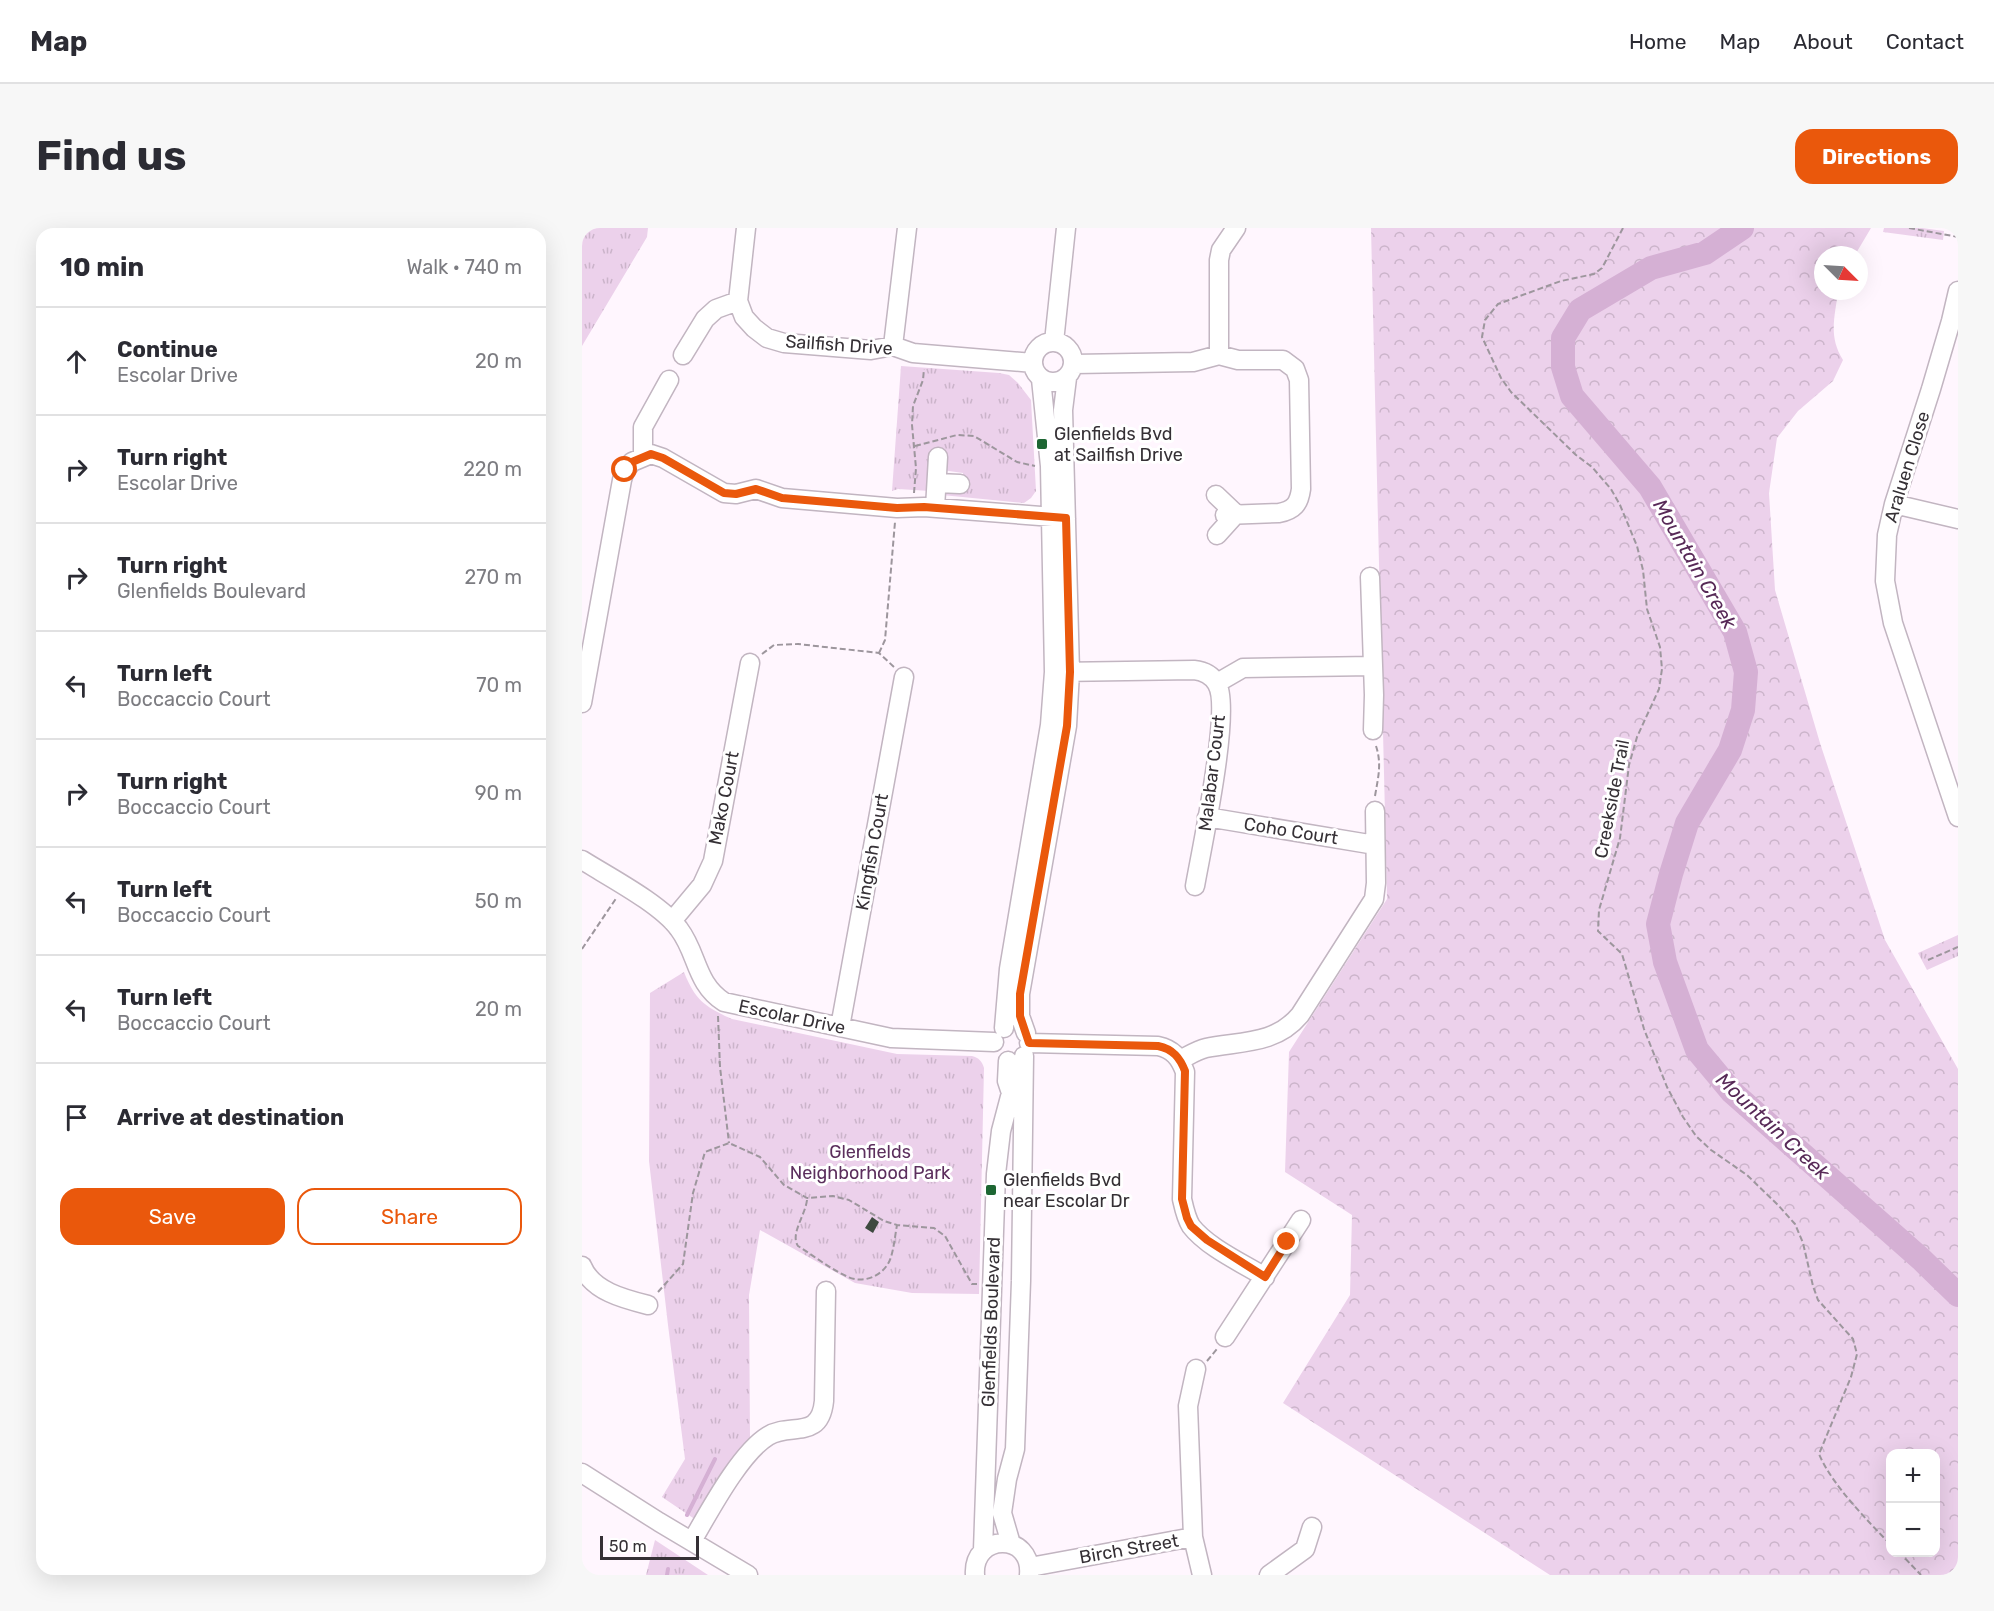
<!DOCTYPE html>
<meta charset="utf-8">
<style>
body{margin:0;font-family:Rubik,sans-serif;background:#f7f7f7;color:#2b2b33}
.controls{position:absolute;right:18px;bottom:18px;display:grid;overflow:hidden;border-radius:12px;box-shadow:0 6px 24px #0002}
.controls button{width:54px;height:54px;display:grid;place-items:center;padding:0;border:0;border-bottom:2px solid #e1e1e2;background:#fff;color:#2b2b33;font:30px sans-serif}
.compass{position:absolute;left:1232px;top:18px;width:54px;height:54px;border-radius:50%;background:#fff;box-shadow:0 6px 24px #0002;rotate:114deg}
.scale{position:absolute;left:18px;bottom:15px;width:99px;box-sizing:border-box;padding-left:6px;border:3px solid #353035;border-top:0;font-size:16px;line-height:21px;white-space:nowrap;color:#353035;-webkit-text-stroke:4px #fff;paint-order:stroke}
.stop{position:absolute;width:18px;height:18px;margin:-14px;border:4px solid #ea580c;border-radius:50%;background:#fff}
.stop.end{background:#ea580c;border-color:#fff;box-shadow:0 2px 6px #0008}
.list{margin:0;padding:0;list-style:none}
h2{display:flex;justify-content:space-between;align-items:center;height:78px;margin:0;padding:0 24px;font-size:26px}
h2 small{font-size:20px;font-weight:400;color:#7c7c81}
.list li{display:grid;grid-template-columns:39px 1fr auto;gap:18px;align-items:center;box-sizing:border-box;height:108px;padding:0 24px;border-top:2px solid #e1e1e2}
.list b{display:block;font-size:22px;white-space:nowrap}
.list p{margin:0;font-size:20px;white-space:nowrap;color:#7c7c81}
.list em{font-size:20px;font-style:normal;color:#7c7c81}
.actions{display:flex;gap:12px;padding:18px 24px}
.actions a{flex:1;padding:14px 0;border:2px solid #ea580c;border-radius:18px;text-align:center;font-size:21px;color:#ea580c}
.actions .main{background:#ea580c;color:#fff}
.icon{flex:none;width:33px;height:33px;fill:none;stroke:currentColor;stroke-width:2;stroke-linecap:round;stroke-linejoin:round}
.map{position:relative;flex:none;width:1376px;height:1347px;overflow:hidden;border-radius:18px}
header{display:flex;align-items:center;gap:36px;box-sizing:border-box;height:84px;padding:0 30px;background:#fff;border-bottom:2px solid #e1e1e2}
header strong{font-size:28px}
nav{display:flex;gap:33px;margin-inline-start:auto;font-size:21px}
.intro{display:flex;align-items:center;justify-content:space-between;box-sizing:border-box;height:144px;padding:0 36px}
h1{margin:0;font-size:42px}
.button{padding:15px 27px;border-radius:18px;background:#ea580c;color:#fff;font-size:21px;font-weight:700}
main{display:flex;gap:36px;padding:0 36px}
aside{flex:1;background:#fff;border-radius:18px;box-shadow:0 6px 24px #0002}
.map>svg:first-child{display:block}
</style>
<header>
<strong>Map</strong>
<nav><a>Home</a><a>Map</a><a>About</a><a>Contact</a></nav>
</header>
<div class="intro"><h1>Find us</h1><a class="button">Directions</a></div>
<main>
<aside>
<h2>10 min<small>Walk · 740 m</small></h2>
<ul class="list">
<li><svg class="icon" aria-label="ahead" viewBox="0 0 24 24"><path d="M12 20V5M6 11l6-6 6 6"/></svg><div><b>Continue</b><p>Escolar Drive</p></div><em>20 m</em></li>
<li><svg class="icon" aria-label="right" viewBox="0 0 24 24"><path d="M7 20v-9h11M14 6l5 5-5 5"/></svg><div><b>Turn right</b><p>Escolar Drive</p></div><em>220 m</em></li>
<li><svg class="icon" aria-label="right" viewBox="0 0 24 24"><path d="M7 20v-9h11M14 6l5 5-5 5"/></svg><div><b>Turn right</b><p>Glenfields Boulevard</p></div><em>270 m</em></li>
<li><svg class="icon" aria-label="left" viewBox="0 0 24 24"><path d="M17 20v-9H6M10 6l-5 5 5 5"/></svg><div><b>Turn left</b><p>Boccaccio Court</p></div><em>70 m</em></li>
<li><svg class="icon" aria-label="right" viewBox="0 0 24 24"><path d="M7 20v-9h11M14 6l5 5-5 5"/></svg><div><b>Turn right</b><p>Boccaccio Court</p></div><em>90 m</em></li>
<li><svg class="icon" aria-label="left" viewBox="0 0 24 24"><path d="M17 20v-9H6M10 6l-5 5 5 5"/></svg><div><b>Turn left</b><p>Boccaccio Court</p></div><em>50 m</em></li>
<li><svg class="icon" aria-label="left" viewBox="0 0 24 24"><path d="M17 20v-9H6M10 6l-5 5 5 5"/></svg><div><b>Turn left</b><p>Boccaccio Court</p></div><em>20 m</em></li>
<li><svg class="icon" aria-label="arrive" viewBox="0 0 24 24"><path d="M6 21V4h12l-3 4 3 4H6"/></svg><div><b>Arrive at destination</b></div></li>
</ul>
<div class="actions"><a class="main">Save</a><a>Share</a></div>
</aside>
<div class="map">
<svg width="1376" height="1347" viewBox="0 0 1376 1347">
<defs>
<pattern id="grass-tufts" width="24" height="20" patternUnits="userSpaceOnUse" patternTransform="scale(1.5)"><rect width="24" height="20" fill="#ecd1eb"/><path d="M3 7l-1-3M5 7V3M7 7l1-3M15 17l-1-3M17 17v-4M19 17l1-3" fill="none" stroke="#cbb4ca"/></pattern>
<pattern id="forest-crowns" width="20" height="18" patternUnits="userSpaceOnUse" patternTransform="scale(1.5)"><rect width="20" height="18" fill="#ecd1eb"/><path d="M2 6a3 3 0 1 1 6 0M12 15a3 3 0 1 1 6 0" fill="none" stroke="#cbb4ca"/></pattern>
</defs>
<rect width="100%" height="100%" fill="#fff6fe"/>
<path fill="url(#grass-tufts)" d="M0,0H66L65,9L0,118Z
M1302,0H1340L1362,3L1361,12L1301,4Z
M319,138L417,145L427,147L436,155L449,172L454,263L449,270L442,275L360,267L361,259L380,260L381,245L360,242L348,263L316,261L310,263Z
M1376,707V728L1345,742L1336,725Z
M102,744C113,772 123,779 150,791L315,826L390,828C397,830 400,833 402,840L397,1066L330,1065L273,1055L178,1002L167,1067L168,1210L114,1292L80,1269L103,1231L86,1097L67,933L68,765Z
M73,1312L126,1347H64Z"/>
<path fill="url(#forest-crowns)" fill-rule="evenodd" d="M789,0H1289L1273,27H1241V63H1256C1253,89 1246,108 1261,132L1251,153L1216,183L1195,210L1187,265L1193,362L1238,515L1303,712L1376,841V1347H968L701,1175L768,1067L770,987L703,944L707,824L805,671ZM1308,1226H1354V1324H1308Z"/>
<path fill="#ecd1eb" d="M317,930L333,940L316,965L301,956Z"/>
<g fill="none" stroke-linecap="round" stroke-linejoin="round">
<path stroke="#d5b0d4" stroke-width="4" d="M105,1287L133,1231
M85,1347L86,1341"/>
<path stroke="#d5b0d4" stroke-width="24" d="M1160,0L1123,25L1069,40L998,82L981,110V139L990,168L1068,259L1153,404L1164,444L1161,482L1148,522L1105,595L1089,646L1076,696L1083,734L1115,822L1150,864L1339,1031L1376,1067"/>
</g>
<path fill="#3e4a40" d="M290,989L297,994L291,1005L283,1000Z"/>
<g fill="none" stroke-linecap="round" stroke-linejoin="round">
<defs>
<path id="minor" d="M164,0L156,73L162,89L172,100L185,110L202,115L289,122L311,118L331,125L451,135
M1376,63L1369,93L1349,161L1312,276L1305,307L1303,353L1311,395L1376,589
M451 134a20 20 0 1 1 40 0a20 20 0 1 1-40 0Z
M472,114L484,0
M311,118L325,0
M101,127L123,91L134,81L156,73
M637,127V32L639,22L654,0
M492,136L611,134L637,127L656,132H701L713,141L717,152L719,261C717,276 712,282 697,285L643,287
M61,228V199L87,152
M355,255L378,256
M634,267L654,286L635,307
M1312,276L1376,291
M353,280L356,229
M788,349L792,467L791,502
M476,444L612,442C622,443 630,447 635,456C650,481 619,623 613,658
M635,455L661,440L791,438
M0,475L40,252L43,242L50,234L69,226L81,230L142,265L154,266L174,261L200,270L315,280L342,279L484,290
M625,589L793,617
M0,632C27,649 79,676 97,701C116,726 113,755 142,774L309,810L412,814
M90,693L120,657L131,633L168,435
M258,799L322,449
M422,800L427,741L468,497L472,444L468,238L459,151
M444,805L438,788V766L485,498L488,444L481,182L485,150
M447,815L576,818C591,821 598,830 603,844L600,971C602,980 604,990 609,998C625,1019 660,1035 683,1049
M598,832C606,828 615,822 624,820C658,813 693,817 718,787L792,671L794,655L793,583
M0,1038C10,1063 42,1071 66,1077
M643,1109L719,992
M614,1141L606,1178L611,1309L620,1347
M0,1245L77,1294L166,1347
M110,1313C127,1284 158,1225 186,1208C208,1194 238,1213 242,1173L244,1063
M429,1316L420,1285L425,1251L433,1221L439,1053L442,828
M401,1322L414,946L419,903L429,865L425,853L426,833
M448,1339L611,1309
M393,1347C390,1305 451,1304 447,1347
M687,1347L723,1321L730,1299"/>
</defs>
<use href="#minor" stroke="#c2b5c1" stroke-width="21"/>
<path stroke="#9d969d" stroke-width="2" stroke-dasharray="6 3" stroke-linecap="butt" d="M1041,0L1020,40L1012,46L979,53L916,76L903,92L900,109L919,150L929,164L994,227L1010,239L1029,261L1038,277L1055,318L1061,342L1065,381L1078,419L1080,441L1077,461L1055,509L1047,537L1038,610L1017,682L1016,703L1040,726L1062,801L1085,859L1101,889L1114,908L1129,922L1165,947L1196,977L1213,996L1221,1015L1231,1058L1236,1072L1271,1111L1275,1126L1269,1149L1237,1226C1250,1257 1285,1292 1308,1316
M1327,0L1376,9
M333,218L375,207L392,208L435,234L453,238
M332,265L334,240L330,197L331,178L341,152L342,141
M297,425L303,412L313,294
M180,426L192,417L216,416L297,425L312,439
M793,568C796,550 800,536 794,518
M0,721L35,669
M1346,732L1376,719
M136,788L138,839L147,915
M225,972C223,988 208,1006 216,1018C232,1028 247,1040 264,1048C281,1057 303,1048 309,1029C312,1019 313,1008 315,997
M76,1064L101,1036L111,965L123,924L147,915L178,929L202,957L225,970L251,968L267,972L302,993L315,997L352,1000L363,1008L390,1056H395
M625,1133L635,1121
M1317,1324L1339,1347"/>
<use href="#minor" stroke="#fff" stroke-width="18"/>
</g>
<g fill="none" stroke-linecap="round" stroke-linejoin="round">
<path stroke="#ea580c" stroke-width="8" d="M43,242L50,234L69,226L81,230L142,265L154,266L174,261L200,270L315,280L342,279L484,290L488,444L485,498L438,766V788L447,815L576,818C591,821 598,830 603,843L600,971L605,990L609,998L625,1012L683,1049L705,1014"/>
</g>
<g fill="#1d6633" stroke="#fff" stroke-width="2">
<rect x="454" y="210" width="12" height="12" rx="3"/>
<rect x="403" y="956" width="12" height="12" rx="3"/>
</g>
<g text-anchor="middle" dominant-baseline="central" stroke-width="6" stroke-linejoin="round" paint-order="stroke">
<g font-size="18" fill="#353035" stroke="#fff">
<text transform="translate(257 117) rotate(4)">Sailfish Drive</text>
<text transform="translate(1325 239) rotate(-73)">Araluen Close</text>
<text transform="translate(630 545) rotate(-83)">Malabar Court</text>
<text transform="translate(142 570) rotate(-79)">Mako Court</text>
<text transform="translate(1030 571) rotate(-79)">Creekside Trail</text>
<text transform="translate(709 603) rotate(9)">Coho Court</text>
<text transform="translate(290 624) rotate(-80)">Kingfish Court</text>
<text transform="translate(210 789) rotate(12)">Escolar Drive</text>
<text transform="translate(409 1094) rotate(-88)">Glenfields Boulevard</text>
<text transform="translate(547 1321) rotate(-10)">Birch Street</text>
</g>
<g font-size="18" fill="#353035" stroke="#fff" text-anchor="start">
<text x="472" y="206">Glenfields Bvd<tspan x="472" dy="21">at Sailfish Drive</tspan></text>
<text x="421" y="952">Glenfields Bvd<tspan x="421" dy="21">near Escolar Dr</tspan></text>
</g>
<g font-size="18" fill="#5c2f5d" stroke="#fff">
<text x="288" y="924">Glenfields<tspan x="288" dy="21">Neighborhood Park</tspan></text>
</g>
<g font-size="20" font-style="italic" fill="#572957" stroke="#fff">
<text transform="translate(1113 336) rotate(60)">Mountain Creek</text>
<text transform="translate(1191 898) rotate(43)">Mountain Creek</text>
</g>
</g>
</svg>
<div class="controls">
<button>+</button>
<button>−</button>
</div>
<svg class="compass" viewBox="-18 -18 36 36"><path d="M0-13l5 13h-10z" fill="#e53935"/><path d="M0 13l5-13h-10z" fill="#7c7c81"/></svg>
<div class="scale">50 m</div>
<div class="stop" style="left:43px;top:242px"></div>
<div class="stop end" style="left:705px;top:1014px"></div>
</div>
</main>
